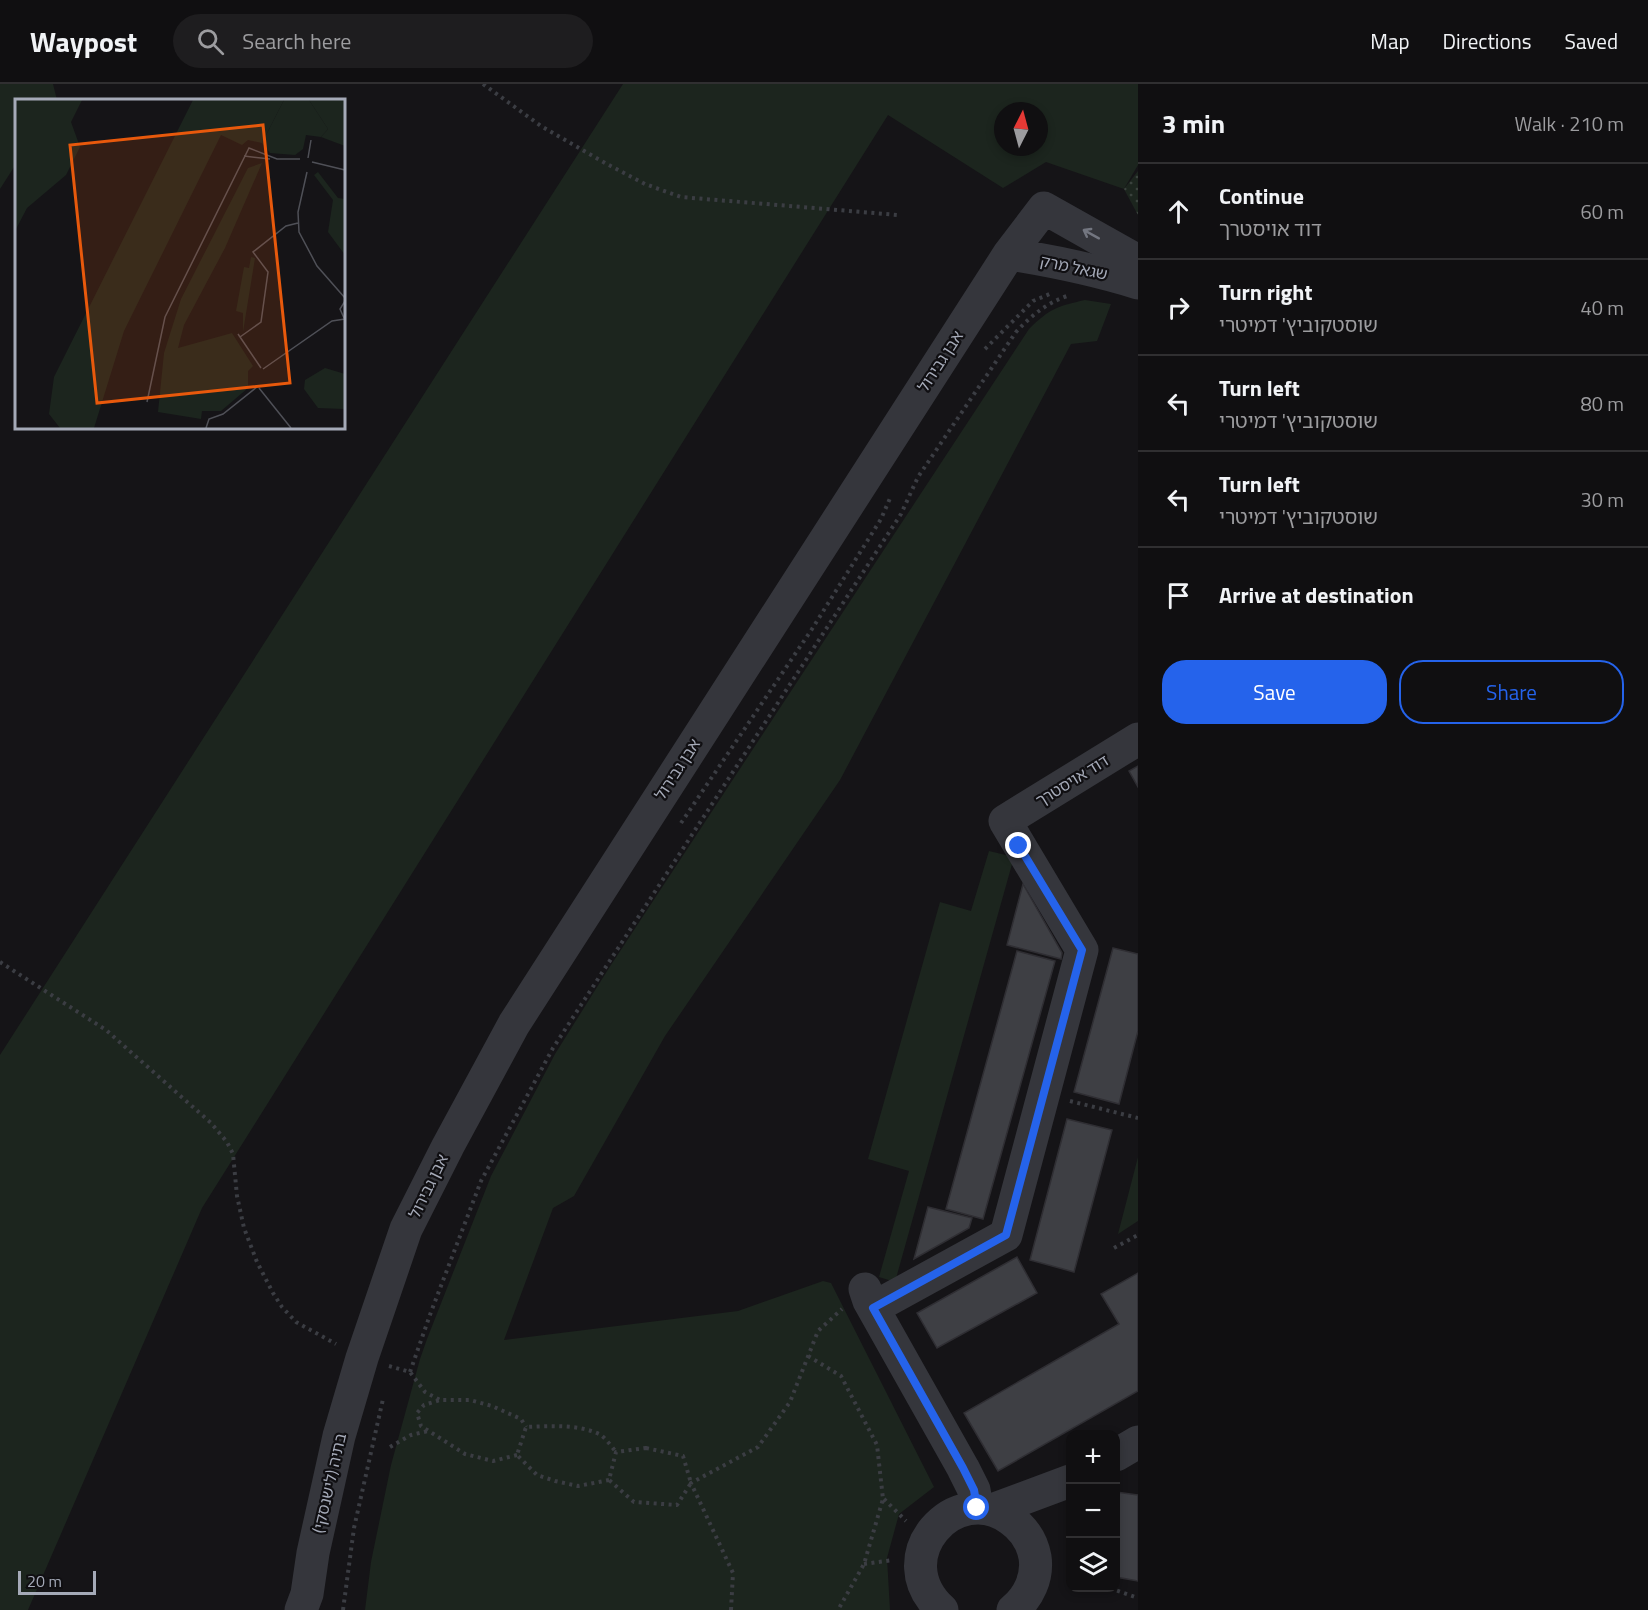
<!DOCTYPE html>
<meta charset="utf-8">
<style>
body{margin:0;font-family:"Titillium Web","Noto Sans Hebrew",sans-serif;background:#1e1d1f;color:#f1f3f6}
.controls{position:absolute;right:18px;bottom:18px;display:grid;overflow:hidden;border-radius:12px;box-shadow:0 3px 9px #0003}
.controls button{width:54px;height:54px;display:grid;place-items:center;padding:0;border:0;border-bottom:2px solid #302f31;background:#100f11;color:#f1f3f6;font:30px sans-serif}
.compass{position:absolute;left:994px;top:18px;width:54px;height:54px;border-radius:50%;background:#100f11;box-shadow:0 3px 9px #0003;rotate:6deg}
.scale{position:absolute;left:18px;bottom:15px;width:78px;box-sizing:border-box;padding-left:6px;border:3px solid #a5aab8;border-top:0;font-size:16px;line-height:21px;white-space:nowrap;color:#a5aab8;-webkit-text-stroke:4px #100f12;paint-order:stroke}
.stop{position:absolute;width:18px;height:18px;margin:-14px;border:4px solid #2563eb;border-radius:50%;background:#fff}
.stop.end{background:#2563eb;border-color:#fff;box-shadow:0 2px 6px #0008}
.list{margin:0;padding:0;list-style:none}
h2{display:flex;justify-content:space-between;align-items:center;height:78px;margin:0;padding:0 24px;font-size:26px}
h2 small{font-size:20px;font-weight:400;color:#9c9c9f}
.list li{display:grid;grid-template-columns:39px 1fr auto;gap:18px;align-items:center;box-sizing:border-box;height:96px;padding:0 24px;border-top:2px solid #302f31}
.list b{display:block;font-size:22px;white-space:nowrap}
.list p{margin:0;font-size:20px;white-space:nowrap;color:#9c9c9f}
.list em{font-size:20px;font-style:normal;color:#9c9c9f}
.actions{display:flex;gap:12px;padding:18px 24px}
.actions a{flex:1;padding:14px 0;border:2px solid #2563eb;border-radius:24px;text-align:center;font-size:21px;color:#2563eb}
.actions .main{background:#2563eb;color:#fff}
.icon{flex:none;width:33px;height:33px;fill:none;stroke:currentColor;stroke-width:2;stroke-linecap:round;stroke-linejoin:round}
.map{position:relative;flex:none;width:1138px;height:1526px;overflow:hidden}
header{display:flex;align-items:center;gap:36px;box-sizing:border-box;height:84px;padding:0 30px;background:#100f11;border-bottom:2px solid #302f31}
header strong{font-size:28px}
nav{display:flex;gap:33px;margin-inline-start:auto;font-size:21px}
.search{width:420px;height:54px;background:#1e1d1f;display:flex;align-items:center;gap:15px;box-sizing:border-box;padding:0 21px;border-radius:33px;color:#9c9c9f;font-size:22px}
main{display:flex}
aside{flex:1;background:#100f11}
.map>svg:first-child{display:block}
</style>
<header>
<strong>Waypost</strong>
<div class="search"><svg class="icon" aria-label="search" viewBox="0 0 24 24"><circle cx="10" cy="10" r="6"/><path d="M15 15l6 6"/></svg>Search here</div>
<nav><a>Map</a><a>Directions</a><a>Saved</a></nav>
</header>
<main>
<div class="map">
<svg width="1138" height="1526" viewBox="0 0 1138 1526">
<defs>
<pattern id="garden-dots" width="8" height="8" patternUnits="userSpaceOnUse" patternTransform="scale(1.5)"><rect width="8" height="8" fill="#1c251e"/><path d="M2 2h.1M6 6h.1" fill="none" stroke="#3a423d" stroke-width="1.8" stroke-linecap="round"/></pattern>
</defs>
<rect width="100%" height="100%" fill="#151417"/>
<path fill="#1c251e" fill-rule="evenodd" d="M0,0H53L57,16H16V80L0,105Z
M623,0H1138V81L1124,105L1046,78L1003,104L888,31L202,1124L28,1526H0V971ZM1003,27H1039V63H1003Z
M1085,216L1111,220L1097,257L1071,260L840,696L665,952L574,1112L553,1124L504,1256L738,1227L823,1197L831,1199L934,1403L899,1430L887,1474L890,1526H365L371,1478L391,1381L420,1275L427,1255L491,1092L555,970L609,884L1029,245C1049,225 1058,222 1085,216Z
M989,767L1014,773L895,1198L879,1193L909,1087L868,1075L940,818L971,827Z
M1138,1073V1137L1118,1150Z"/>
<path fill="url(#garden-dots)" d="M1138,87V131L1124,105Z"/>
<path fill="#3e3f44" stroke="#2f2e33" stroke-width="1.5" d="M1138,682V703L1129,687Z
M1023,800L1062,869L1061,875L1007,861Z
M1113,864L1138,870V947L1119,1020L1074,1008Z
M1017,867L1055,877L983,1135L946,1125Z
M1067,1035L1112,1046L1074,1188L1030,1176Z
M928,1123L972,1134L969,1144L914,1175Z
M1017,1173L1037,1209L937,1264L917,1229Z
M1138,1189V1307L998,1387L964,1329L1119,1240L1101,1210Z
M1116,1408L1138,1411V1497L1116,1493Z"/>
<g fill="none" stroke-linecap="round" stroke-linejoin="round">
<path stroke="#3b3d43" stroke-width="4" stroke-dasharray="3 4.5" stroke-linecap="butt" d="M483,0L541,42L605,79L645,100L681,113L898,131
M985,265L1033,217L1052,209
M681,739L812,545L881,435L891,412
M0,878L106,946L211,1039L227,1058L233,1070L237,1112L244,1144L257,1178L273,1209L282,1223L296,1238L336,1260
M1070,1017L1138,1034
M1114,1164L1138,1151
M808,1272L841,1292L877,1361L883,1415L864,1480L838,1526
M389,1282L410,1288L425,1308L440,1316
M410,1288L431,1228L481,1097L553,964L901,430L918,393L1016,248C1031,232 1045,220 1067,212
M390,1363L411,1351L428,1347
M646,1364L683,1372L691,1399L677,1421L634,1418L609,1396L616,1368Z
M517,1371L493,1377L465,1370L421,1342L417,1329L424,1321L440,1316H470L492,1322L521,1335L526,1343
M609,1396L578,1402L555,1397L537,1391L517,1371L526,1343C550,1342 577,1340 599,1350C605,1353 611,1362 616,1368
M884,1415L906,1437
M864,1480L893,1476
M1110,1504L1138,1514
M343,1526L354,1444L383,1315
M731,1526L733,1489L691,1399L758,1363L790,1318L818,1247L842,1225"/>
<path stroke="#35363c" stroke-width="33" d="M1009,170C1053,177 1096,186 1138,199
M865,1205L869,1217L963,1384L974,1406L977,1424
M873,1224L1006,1151L1082,866L1005,737L1138,655
M1116,1371L1138,1358
M992,1426L1070,1397
M301,1526L307,1510L313,1469L339,1352L362,1274L406,1145L448,1062L514,940L1009,170L1044,124L1138,177
M942,1526C884,1473 956,1395 1010,1435C1023,1444 1032,1457 1035,1473C1038,1493 1029,1513 1013,1526"/>
</g>
<defs><path id="oneway-shaft" d="M-6 0H5M1.5-3L5.5 0L1.5 3" fill="none" stroke-width="1.6" stroke-linecap="round" stroke-linejoin="round" transform="scale(1.5)"/></defs>
<use stroke="#737680" href="#oneway-shaft" transform="translate(1091 150) rotate(-151)"/>
<g fill="none" stroke-linecap="round" stroke-linejoin="round">
<path stroke="#2563eb" stroke-width="8" d="M977,1424L974,1406L963,1384L873,1224L1006,1151L1082,866L1019,762"/>
</g>
<g text-anchor="middle" dominant-baseline="central" stroke-width="4.5" stroke-linejoin="round" paint-order="stroke">
<g font-size="16" fill="#a5aab8" stroke="#100f12">
<text transform="translate(1074 183) rotate(12)">שגאל מרק</text>
<text transform="translate(940 277) rotate(-57)">אבן גבירול</text>
<text transform="translate(677 685) rotate(-57)">אבן גבירול</text>
<text transform="translate(1072 696) rotate(-32)">דוד אויסטרך</text>
<text transform="translate(428 1102) rotate(-64)">אבן גבירול</text>
<text transform="translate(329 1399) rotate(-77)">בתיה (לישנסקי)</text>
</g>
</g>
<g transform="translate(15 15)">
<rect width="330" height="330" fill="#151417"/>
<path d="M0,1H67L56,23L65,48L51,76L12,109L0,132ZM178,1H269L247,44L233,41L227,46L206,36L109,232L79,329H45L34,315L39,278ZM294,1H330V47L306,38L313,30ZM247,64L210,149L169,226L163,249L217,234L238,267L233,272V289L206,312H187L186,320L143,313L149,254L166,200L233,69ZM303,73L323,99L330,100V156L313,133L318,101L299,76ZM236,158L240,159L228,233V214L221,212L229,168L234,169ZM310,269L330,275L329,310L303,309L289,290L290,281Z" fill="#1c251e"/>
<path d="M269,1H294L313,30L306,38L291,36L288,50L280,56L255,54L247,44Z" fill="#1c251e"/>
<path fill="none" stroke="#4f5057" stroke-width="1.5" d="M229,57L255,60M293,59L296,41M297,63L330,71M292,73L283,113L284,133L302,167L330,199M329,219L325,210L330,202M223,235L246,269M225,238L246,223L253,173L238,153L271,127L283,124M248,270L317,222L330,220M244,289L276,329M132,303L150,218L234,49L262,60H285M191,329L194,320L208,315L242,288"/>
<path fill="#e8590c" fill-opacity="0.15" stroke="#e8590c" stroke-width="3" d="M248,26L275,284L82,304L55,46Z"/>
<rect width="330" height="330" fill="none" stroke="#a5aab8" stroke-width="3"/>
</g>
</svg>
<div class="controls">
<button>+</button>
<button>−</button>
<button><svg class="icon" aria-label="layers" viewBox="0 0 24 24"><path d="M12 4l9 5-9 5-9-5zM3 14l9 5 9-5"/></svg></button>
</div>
<svg class="compass" viewBox="-18 -18 36 36"><path d="M0-13l5 13h-10z" fill="#e53935"/><path d="M0 13l5-13h-10z" fill="#9c9c9f"/></svg>
<div class="scale">20 m</div>
<div class="stop" style="left:977px;top:1424px"></div>
<div class="stop end" style="left:1019px;top:762px"></div>
</div>
<aside>
<h2>3 min<small>Walk · 210 m</small></h2>
<ul class="list">
<li><svg class="icon" aria-label="ahead" viewBox="0 0 24 24"><path d="M12 20V5M6 11l6-6 6 6"/></svg><div><b>Continue</b><p>דוד אויסטרך</p></div><em>60 m</em></li>
<li><svg class="icon" aria-label="right" viewBox="0 0 24 24"><path d="M7 20v-9h11M14 6l5 5-5 5"/></svg><div><b>Turn right</b><p>שוסטקוביץ' דמיטרי</p></div><em>40 m</em></li>
<li><svg class="icon" aria-label="left" viewBox="0 0 24 24"><path d="M17 20v-9H6M10 6l-5 5 5 5"/></svg><div><b>Turn left</b><p>שוסטקוביץ' דמיטרי</p></div><em>80 m</em></li>
<li><svg class="icon" aria-label="left" viewBox="0 0 24 24"><path d="M17 20v-9H6M10 6l-5 5 5 5"/></svg><div><b>Turn left</b><p>שוסטקוביץ' דמיטרי</p></div><em>30 m</em></li>
<li><svg class="icon" aria-label="arrive" viewBox="0 0 24 24"><path d="M6 21V4h12l-3 4 3 4H6"/></svg><div><b>Arrive at destination</b></div></li>
</ul>
<div class="actions"><a class="main">Save</a><a>Share</a></div>
</aside>
</main>
